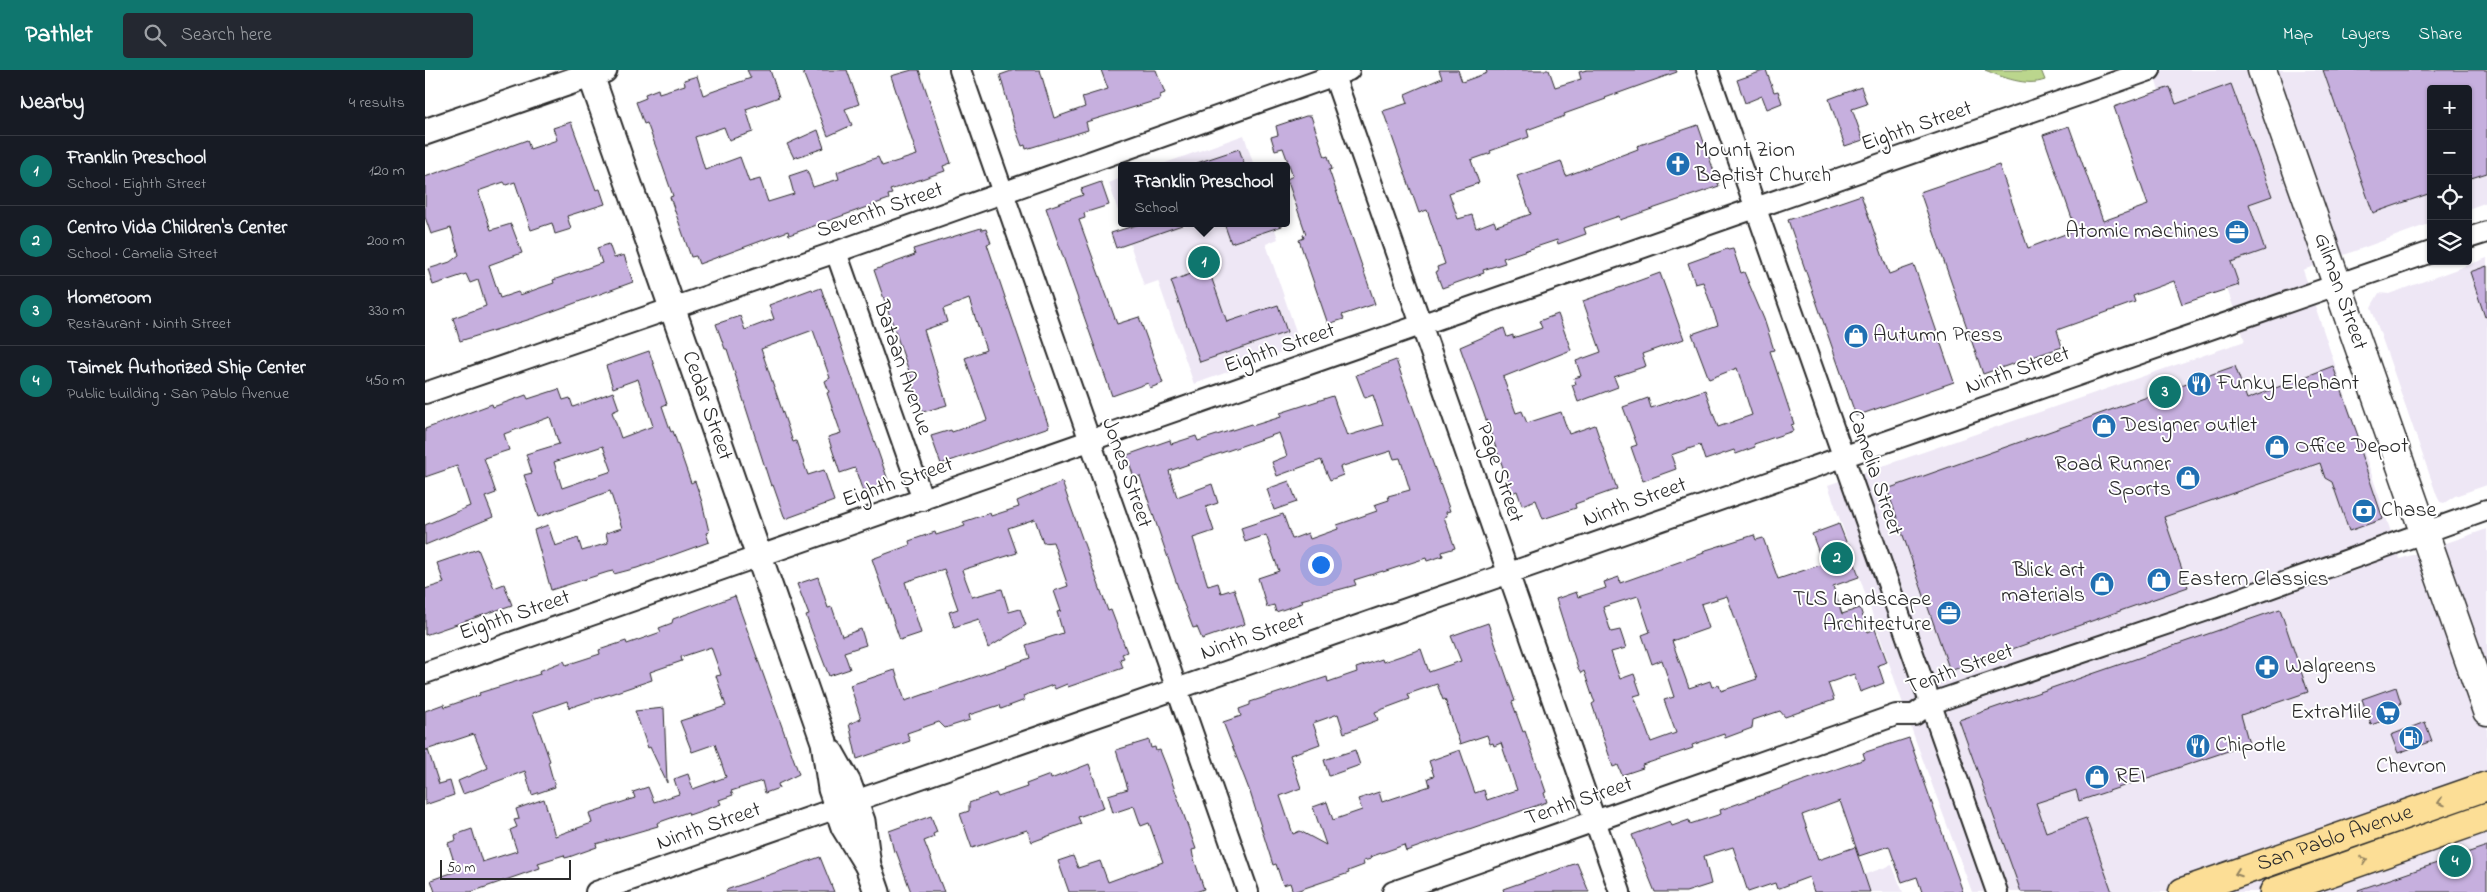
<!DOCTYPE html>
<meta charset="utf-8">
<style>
body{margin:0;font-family:"Indie Flower",sans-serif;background:#242831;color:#f1f3f6}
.controls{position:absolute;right:15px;top:15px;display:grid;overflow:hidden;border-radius:5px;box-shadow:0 1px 4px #0004}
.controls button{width:45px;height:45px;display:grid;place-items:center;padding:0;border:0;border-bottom:1px solid #363941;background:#171b24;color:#f1f3f6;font:25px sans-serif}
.scale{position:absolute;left:15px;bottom:12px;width:131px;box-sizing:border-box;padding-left:5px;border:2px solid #2b2b2b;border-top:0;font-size:14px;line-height:18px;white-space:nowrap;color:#2b2b2b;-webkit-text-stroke:4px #fff;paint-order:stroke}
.you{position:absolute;left:895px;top:494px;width:18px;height:18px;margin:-12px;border:4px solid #fff;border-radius:50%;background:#1a73e8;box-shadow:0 0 0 8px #1a73e833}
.badge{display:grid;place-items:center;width:32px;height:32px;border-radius:50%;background:#0f766e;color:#fff;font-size:16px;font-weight:700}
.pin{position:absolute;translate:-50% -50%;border:2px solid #fff;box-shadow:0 1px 5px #0006}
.popup{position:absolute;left:693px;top:92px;width:172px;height:65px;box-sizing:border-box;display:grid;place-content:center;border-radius:5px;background:#171b24;filter:drop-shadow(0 1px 4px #0005);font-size:16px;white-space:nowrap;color:#9ea1a6}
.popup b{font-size:19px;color:#f1f3f6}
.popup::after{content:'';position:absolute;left:50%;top:100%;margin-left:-10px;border:10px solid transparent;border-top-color:#171b24}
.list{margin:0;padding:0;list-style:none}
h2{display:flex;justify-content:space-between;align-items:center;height:65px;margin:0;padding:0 20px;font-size:21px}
h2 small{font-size:16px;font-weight:400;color:#9ea1a6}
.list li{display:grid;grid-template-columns:32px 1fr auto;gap:15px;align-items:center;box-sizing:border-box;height:70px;padding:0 20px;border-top:1px solid #363941}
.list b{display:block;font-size:19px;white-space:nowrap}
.list p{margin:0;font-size:16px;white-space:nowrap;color:#9ea1a6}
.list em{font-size:16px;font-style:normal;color:#9ea1a6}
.icon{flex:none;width:28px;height:28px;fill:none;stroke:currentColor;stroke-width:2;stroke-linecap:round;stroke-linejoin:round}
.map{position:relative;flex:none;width:2062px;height:822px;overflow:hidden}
header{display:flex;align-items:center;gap:30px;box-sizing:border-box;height:70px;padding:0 25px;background:#0f766e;color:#fff}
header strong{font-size:24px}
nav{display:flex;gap:28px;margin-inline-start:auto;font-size:18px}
.search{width:350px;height:45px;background:#242831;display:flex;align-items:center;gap:12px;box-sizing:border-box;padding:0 18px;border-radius:5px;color:#9ea1a6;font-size:19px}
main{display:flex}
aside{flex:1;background:#171b24}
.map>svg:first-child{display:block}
</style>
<header>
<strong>Pathlet</strong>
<div class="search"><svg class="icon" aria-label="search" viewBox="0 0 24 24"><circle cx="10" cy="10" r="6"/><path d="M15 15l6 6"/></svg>Search here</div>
<nav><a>Map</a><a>Layers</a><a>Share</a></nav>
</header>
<main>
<aside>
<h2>Nearby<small>4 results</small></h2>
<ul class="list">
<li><span class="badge">1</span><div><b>Franklin Preschool</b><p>School · Eighth Street</p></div><em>120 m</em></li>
<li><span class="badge">2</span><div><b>Centro Vida Children's Center</b><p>School · Camelia Street</p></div><em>200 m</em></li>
<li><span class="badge">3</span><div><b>Homeroom</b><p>Restaurant · Ninth Street</p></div><em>330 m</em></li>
<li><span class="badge">4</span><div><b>Taimek Authorized Ship Center</b><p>Public building · San Pablo Avenue</p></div><em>450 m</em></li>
</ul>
</aside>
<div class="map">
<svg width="2062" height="822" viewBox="0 0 2062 822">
<rect width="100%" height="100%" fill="#fff"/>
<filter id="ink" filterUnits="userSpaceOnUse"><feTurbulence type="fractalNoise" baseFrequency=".02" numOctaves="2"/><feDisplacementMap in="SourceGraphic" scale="10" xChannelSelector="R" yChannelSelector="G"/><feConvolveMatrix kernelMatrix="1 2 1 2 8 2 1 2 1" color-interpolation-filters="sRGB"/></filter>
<g filter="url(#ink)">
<path fill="#eee7f5" d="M1727,0H2062V132L2043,139V19H2006V153L1878,200L1975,489L2062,459V822H1547L1489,666L1403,415L1820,271Z
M819,65L829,96H732Z
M696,108V150L684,113Z
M698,153H848L853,169L841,174L876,276L769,314L733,211L719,216Z
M2062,188V415L2030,426L2019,433L2015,432L2012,426L1946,237L1954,223L1964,224Z
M1467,795L1478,822H1389Z"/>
<path fill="#bbd68d" stroke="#73805c" d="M1560,0H1616L1620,10C1601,17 1577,7 1560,0Z"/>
<path fill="#c6afde" stroke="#2b2b2b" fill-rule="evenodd" d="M322,0H345L354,27L321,39L328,62L304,70L299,57L270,67L280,100L315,87L324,112L335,109L343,132L369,124L364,106L382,100L388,117L414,109L412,102L453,87L457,96L492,85L466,6L487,0H494L526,93L518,96L520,101L465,120L467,124L463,125L464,129L364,165L363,161L274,194L271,186L266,187L245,127L248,126L232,80L222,53L219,54L211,32L221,28L220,24L233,19L234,23L260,15L259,10L272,6L278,25L326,8Z
M377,0H422L434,34L420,39L427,55L403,66Z
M589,0H615L629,48L660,37L657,27L683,19L676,0H731L740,23L735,25L736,29L661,52L663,60L601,79L600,75L597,76L588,52L575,5Z
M1014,0H1033L1037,12L1062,3L1061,0H1124L1130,17L1156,9L1154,2L1162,0H1251L1252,2L1180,28L1181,29L1139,44L1140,46L1102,60L1104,67L1065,81L1066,83L1046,90L1054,113L1024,123L1033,149L1047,145L1051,158L1069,151L1071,156L1106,144L1092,106L1136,91L1141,106L1213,79L1212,76L1273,55L1294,116L1195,150L1194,146L1159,158L1161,164L1133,174L1132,170L1078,188L1080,193L1058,200L1059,203L1017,218L1011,202L1013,201L1012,197L1020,194L1002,140L994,143L958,41L983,33L980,24L1017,8Z
M1341,0L1349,22L1353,21L1357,33L1342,39L1337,26L1320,33L1312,10Z
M1898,0H2062V103L2043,109V19H2006V123L1948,143Z
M1806,14L1847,126L1824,134L1840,180L1806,192L1814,215L1757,234L1749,211L1708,226L1710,232L1632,260L1637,277L1558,304L1495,122L1574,95L1603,178L1651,160L1618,65L1644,56L1678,151L1723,135L1689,37L1745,17L1751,34Z
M1436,17L1442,34L1427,39L1438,70L1420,76L1404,29Z
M881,46H886L900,87L903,86L907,99L904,100L950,234L917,245L919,249L903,254L874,170L879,168L878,165L881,164L862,109L868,106L858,78L850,80L846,67L853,65L851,56Z
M146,52L171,120L175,119L180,134L142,146L146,159L130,164L127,153L106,160L90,112L81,115L79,112L53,121L66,160L86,154L97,183L64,195L75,228L93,222L95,225L129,213L128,210L177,193L172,178L184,174L189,188L199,185L208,212L109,248L35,271L28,248L61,236L53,210L45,213L41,204L8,215L3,199L25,192L34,185L26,158L6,164L0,147V107L102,70L105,79L132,70L128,58Z
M393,60L399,78L369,88L362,74Z
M814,79L820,96H772V93Z
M676,112L684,135L659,143L660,148L654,150L692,254L714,247L738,313L725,318L723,313L687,326L621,138L658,125L656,119Z
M1436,125L1464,204L1489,195L1529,312L1431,346L1363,150Z
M718,153H756L757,155L691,178L686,163Z
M799,153H857V156L806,173Z
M556,158L557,160L561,159L566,173L562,174L624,357L516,394L506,366L526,360L527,362L562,350L540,288L561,280L544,229L518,239L522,252L499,260L522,335L498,342L449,200L490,185L488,179Z
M1302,179L1303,180L1308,179L1316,203L1319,202L1339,249L1349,280L1345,281L1369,354L1366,355L1368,361L1329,374L1330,377L1311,384L1309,380L1280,390L1275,375L1246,385L1251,399L1218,411L1206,377L1212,375L1198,337L1223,328L1226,338L1280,320L1293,357L1327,345L1312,298L1284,309L1267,264L1293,255L1278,212L1270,214L1263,193Z
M2062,196V246L2060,247L2045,202Z
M783,198L802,252L853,235L862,262L775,292L746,211Z
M1235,203L1259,269L1217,284L1221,296L1189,307L1193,317L1153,332L1147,315L1151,314L1149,308L1156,306L1151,291L1176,282L1158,231Z
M396,218L464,413L438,422L430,398L415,403L403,367L416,363L402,323L404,322L400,311L405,308L388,260L336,279L368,372L371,371L383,405L399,400L409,431L360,449L348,415L346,416L302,279H300L291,254L315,246L320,260L349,249L344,235L387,219L388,221Z
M1133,244L1146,280L1078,307L1091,343L1097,341L1102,353L1136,342L1144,364L1170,355L1192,419L1150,434L1151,438L1118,449L1111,430L1097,435L1092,421L1087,423L1035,277L1079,258L1082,267L1088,265V268L1117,258L1114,251Z
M224,281L242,334L237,336L246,362L248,361L266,413L270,411L277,432L284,462L281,463L284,472L212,498L189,504L188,501L183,502L126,520L109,460L123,455L130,476L153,468L157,481L183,473L181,463L197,458L185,421L113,447L99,405L107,403L101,384L134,374L125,347L79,364L84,380L59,388L71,423L60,427L68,447L0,475V455L45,436L32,396L0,407V359L67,334L68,337L101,325L103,329L134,319L138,330L145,328L148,337L188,322L194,339L187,342L196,368L228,356L213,309L188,318L181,296ZM178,376L187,401L137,418L129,392Z
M971,290L1025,441L1021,442L1022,446L1019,447L1030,478L1017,482L1018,486L1002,491L1001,488L958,502V501L929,510L931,515L876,530L877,533L851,542L849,535L842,537L833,508L854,501L841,465L820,472L816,458L858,444L867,469L883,463L885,469L913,459L912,455L952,441L949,435L964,430L963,426L985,420L975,388L969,389L966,381L915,397L918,405L905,410L896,390L852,406L847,392L862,386L854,363L744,401L752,427L787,414L793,433L781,437L789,461L768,468L783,516L793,513L796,523L809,519L820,554L777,569L772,557L768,558L758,532L715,406L709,408L702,385L745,370L746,374L771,366L773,371L826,354L827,356L856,347L855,343L908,326L922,366L958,355L948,325L940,328L931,305Z
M1810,296L1822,329L1908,296L1938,380L1935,381L1958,449L1924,461L1907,412L1900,408L1895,393L1739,447L1763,517L1525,601L1462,419Z
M864,411L872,432L849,440L842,419Z
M637,412L683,541L686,540L702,582L697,584L699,588L695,589L698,598L643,617L642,614L630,619L628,615L598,626L600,630L576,639L575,635L544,645L545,650L520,658L514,652L482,663L485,671L432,689L424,654L436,649L425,615L470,600L480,631L605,588L601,575L638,563L632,542L636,541L629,521L643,516L628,472L618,473L610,449L583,458L592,483L537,500L547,527L577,519L584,542L595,539L601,555L563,578L554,549L529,557L524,542L533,539L519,499L480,512L496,563L475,570L447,489L485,475L484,471L510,462L511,465L540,456L538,452L565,443L566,446L594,437L592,431Z
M1414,454L1422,474H1424L1434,507L1408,516L1417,544L1435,538L1443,562L1450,559L1462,592L1453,595L1459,613L1435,622L1429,604L1403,613L1409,630L1360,647L1355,641L1328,650L1327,658L1300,668L1299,664L1267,675L1268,678L1217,695L1218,698L1197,705L1193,695L1188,697L1167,634L1170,632L1168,628L1159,601L1156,603L1153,598L1131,529L1151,522L1153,527L1181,518L1179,512L1194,507L1195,513L1279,483L1278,481L1329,465L1331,470L1338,468L1353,509L1398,494L1387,464ZM1213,526L1225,562L1217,565L1227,594L1237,590L1249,627L1239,630L1251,663L1226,672L1209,626L1216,624L1209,604L1195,609L1186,582L1201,578L1195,560L1186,562L1178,537ZM1302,526L1332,609L1296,621L1294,615L1287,617L1285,611L1264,618L1247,571L1284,558L1276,534Z
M53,479L69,518L79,514L87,535L0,565V519L19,513L12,493Z
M393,507L403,538L407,537L417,566L436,559L441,575L419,582L425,599L404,606L381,546L384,545L372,514Z
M310,526L374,704L353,714L354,718L340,723L337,711L306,721L308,725L294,730L296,734L264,745L263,742L232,753L233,756L171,774L172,777L144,787L140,788L139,785L113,793L115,798L55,819L46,822H10L6,810L32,801L23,773L31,770L30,765L47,759L57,792L92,781L85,760L92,757L89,750L94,749L91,739L119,729L130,766L167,753L164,743L210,728L208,722L223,717L229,732L254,724L249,709L263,704L268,719L301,707L290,674L267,682L255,651L301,636L291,606L296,605L286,577L256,587L257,591L225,602L227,610L144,638L142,631L108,643L125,691L123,692L130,717L107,725L100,701L38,724L33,711L63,698L49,664L1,680H3L14,714L25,711L29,725L0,735V641L19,634L20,637L55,625L54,623L115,604L114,601L139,591L141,595L175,584L174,580L201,571L202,574L236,562L234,558L247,553L248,549Z
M1855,539L1883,622L1816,645L1824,674L1654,731L1651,720L1611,733L1621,762L1661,748L1687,822H1596L1534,650Z
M1063,553L1090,631L1087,632L1098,662L1100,661L1121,722L1119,723L1122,732L981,781L979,775L945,787L946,789L938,791L939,795L923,801L924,803L868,822L865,813L858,815L851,794L848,795L825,722L798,652L816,646L814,639L825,635V632L902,607L903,612L932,602L931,598L957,589L958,592L996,579L1004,602L1036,591L1026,566ZM1012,614L1018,630L1020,629L1035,674L1062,665L1065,674L1068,673L1069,676L1076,673L1092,720L1062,730L1059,720L1050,723L1035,680L1004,691L1009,706L1003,708L1005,716L957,732L954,722L933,729L937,740L908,750L902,732L888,737L901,775L875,761L868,764L855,726L876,718L865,685L895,674L888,653L913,644L919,663L953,650L950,642L985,629L983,624Z
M1971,617L1976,633L1963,649L1946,655L1937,629Z
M239,638L242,713L225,677L223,678L210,641Z
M2000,652L2007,671L1973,683L1966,665Z
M1484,668L1538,822H1497L1492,807L1477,812L1464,776L1434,786L1415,731L1377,745L1393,790L1430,777L1445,822H1389L1384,807L1352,819L1350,813L1323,822L1308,777L1279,786L1286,814L1261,822H1230L1207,765L1245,751L1247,756L1264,750L1265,754L1296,744L1295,740L1440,689L1438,683Z
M724,670L726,678L730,677L731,681L735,680L741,695L771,779L767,780L768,786L779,819L771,822H644L633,791L648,786L653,798L675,791L683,812L738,792L724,753L716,756L709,736L688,743L683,725L703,719L691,680Z
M930,680L935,695L904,706L899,690Z
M664,694L679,738L653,747L656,754L607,772L602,760L547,778L535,744L544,741V733L571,723L573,727L602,717L601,714L625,705L626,709Z
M506,746L512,762L508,764L509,767L499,771L519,822H486L471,781L469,782L464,761Z
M2062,776V822H1934L1933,820Z
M395,787L409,822H302L301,820Z
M1152,793L1164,822H1079L1078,819Z"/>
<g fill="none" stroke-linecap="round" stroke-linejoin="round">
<defs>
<path id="minor" d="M535,0L823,822
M907,0L1195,822
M1282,0L1572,822
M2043,168L2062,162
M411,182L498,430
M0,323L411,182L924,0
M0,603L1725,0
M430,731L2006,182
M171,822L412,738
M968,822L1471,645H1489L1504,634L1800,534L2062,440"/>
<g id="tertiary">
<path id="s1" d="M164,0L399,672L406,719L419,757L443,796"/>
<path d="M0,62L179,0"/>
<path d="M406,683L423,713L437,751L443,796L452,822"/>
</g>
<g id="secondary">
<path id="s2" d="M1837,0L2062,641"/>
</g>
<g id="primary">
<path id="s3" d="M1758,822L2062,716"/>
<path d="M1849,822L2062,747"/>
</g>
</defs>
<use href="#minor" stroke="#2b2b2b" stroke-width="24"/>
<use href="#tertiary" stroke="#2b2b2b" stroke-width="29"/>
<use href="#secondary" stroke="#2b2b2b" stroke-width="31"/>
<use href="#primary" stroke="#2b2b2b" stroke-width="31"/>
<use href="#minor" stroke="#fff" stroke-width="20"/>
<use href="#tertiary" stroke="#fff" stroke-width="25"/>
<use href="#secondary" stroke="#fff" stroke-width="28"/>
<use href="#primary" stroke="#fcde96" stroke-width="28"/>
</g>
<defs><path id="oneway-chevron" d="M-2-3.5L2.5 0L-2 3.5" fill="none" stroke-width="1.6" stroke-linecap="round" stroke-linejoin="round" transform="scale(1.25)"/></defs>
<g stroke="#948460">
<use href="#oneway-chevron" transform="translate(2016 732) rotate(161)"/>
<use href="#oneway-chevron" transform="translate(1939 790) rotate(-19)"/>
<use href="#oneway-chevron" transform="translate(1813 803) rotate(160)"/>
</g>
</g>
<defs>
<symbol id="church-disc" viewBox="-11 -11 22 22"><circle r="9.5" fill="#1f6fb2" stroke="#fff"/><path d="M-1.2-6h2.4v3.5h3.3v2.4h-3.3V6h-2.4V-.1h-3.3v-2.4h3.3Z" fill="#fff"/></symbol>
<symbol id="office-disc" viewBox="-11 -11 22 22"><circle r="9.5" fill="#1f6fb2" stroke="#fff"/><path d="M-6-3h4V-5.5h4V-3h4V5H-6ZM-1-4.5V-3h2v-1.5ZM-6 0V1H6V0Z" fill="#fff"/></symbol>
<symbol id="shop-disc" viewBox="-11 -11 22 22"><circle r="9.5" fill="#1f6fb2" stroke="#fff"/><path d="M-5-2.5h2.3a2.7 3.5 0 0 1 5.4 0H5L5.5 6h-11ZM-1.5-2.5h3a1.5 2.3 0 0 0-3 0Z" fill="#fff"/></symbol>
<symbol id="restaurant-disc" viewBox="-11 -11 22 22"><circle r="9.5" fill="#1f6fb2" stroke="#fff"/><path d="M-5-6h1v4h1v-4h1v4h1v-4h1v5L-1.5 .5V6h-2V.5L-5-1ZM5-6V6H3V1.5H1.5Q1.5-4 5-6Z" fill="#fff"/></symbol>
<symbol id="bank-disc" viewBox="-11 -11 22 22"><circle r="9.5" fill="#1f6fb2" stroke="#fff"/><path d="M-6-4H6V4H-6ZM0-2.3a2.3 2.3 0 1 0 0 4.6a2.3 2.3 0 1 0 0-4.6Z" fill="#fff"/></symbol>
<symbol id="pharmacy-disc" viewBox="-11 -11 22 22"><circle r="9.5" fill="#1f6fb2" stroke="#fff"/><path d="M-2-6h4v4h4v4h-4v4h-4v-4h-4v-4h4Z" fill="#fff"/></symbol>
<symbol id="supermarket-disc" viewBox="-11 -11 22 22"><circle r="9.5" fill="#1f6fb2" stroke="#fff"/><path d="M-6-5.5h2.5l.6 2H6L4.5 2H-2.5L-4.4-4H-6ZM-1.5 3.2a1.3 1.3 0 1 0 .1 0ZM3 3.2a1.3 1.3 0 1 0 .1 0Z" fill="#fff"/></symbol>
<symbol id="fuel-disc" viewBox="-11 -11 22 22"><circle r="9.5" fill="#1f6fb2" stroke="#fff"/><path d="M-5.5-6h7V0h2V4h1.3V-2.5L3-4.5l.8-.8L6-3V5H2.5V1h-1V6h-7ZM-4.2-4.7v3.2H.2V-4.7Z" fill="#fff"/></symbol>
</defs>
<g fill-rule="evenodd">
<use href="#church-disc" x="1239" y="80" width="28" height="28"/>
<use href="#office-disc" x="1798" y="148" width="28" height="28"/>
<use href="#shop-disc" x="1417" y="252" width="28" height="28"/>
<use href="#restaurant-disc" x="1760" y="300" width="28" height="28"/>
<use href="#shop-disc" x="1665" y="342" width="28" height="28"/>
<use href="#shop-disc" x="1838" y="363" width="28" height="28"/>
<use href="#shop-disc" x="1749" y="394" width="28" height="28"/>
<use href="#bank-disc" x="1925" y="427" width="28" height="28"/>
<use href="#shop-disc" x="1720" y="496" width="28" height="28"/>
<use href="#shop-disc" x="1663" y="500" width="28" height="28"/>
<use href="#office-disc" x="1510" y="529" width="28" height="28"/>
<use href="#pharmacy-disc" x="1828" y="583" width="28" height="28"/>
<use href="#supermarket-disc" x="1949" y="629" width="28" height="28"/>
<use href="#fuel-disc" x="1972" y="654" width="28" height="28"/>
<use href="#restaurant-disc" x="1759" y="662" width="28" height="28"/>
<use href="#shop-disc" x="1658" y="693" width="28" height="28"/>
</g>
<g text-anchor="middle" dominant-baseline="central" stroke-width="4" stroke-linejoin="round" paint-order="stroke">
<g font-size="22" fill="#2b2b2b" stroke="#fff">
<text transform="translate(1492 57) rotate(-19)">Eighth Street</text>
<text transform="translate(455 141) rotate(-19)">Seventh Street</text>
<text stroke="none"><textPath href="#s2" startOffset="235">Gilman Street</textPath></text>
<text transform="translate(855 279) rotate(-19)">Eighth Street</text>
<text transform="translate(477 298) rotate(71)">Bataan Avenue</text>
<text transform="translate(1593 301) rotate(-19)">Ninth Street</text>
<text stroke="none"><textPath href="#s1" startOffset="356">Cedar Street</textPath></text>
<text transform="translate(701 403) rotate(71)">Jones Street</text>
<text transform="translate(1074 403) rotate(71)">Page Street</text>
<text transform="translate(1449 403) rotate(71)">Camelia Street</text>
<text transform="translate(473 413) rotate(-19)">Eighth Street</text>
<text transform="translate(1210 433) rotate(-20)">Ninth Street</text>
<text transform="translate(90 546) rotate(-19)">Eighth Street</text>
<text transform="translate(828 567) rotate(-19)">Ninth Street</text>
<text transform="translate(1535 600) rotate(-20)">Tenth Street</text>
<text transform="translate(1154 732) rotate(-19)">Tenth Street</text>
<text transform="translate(284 757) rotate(-19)">Ninth Street</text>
<text stroke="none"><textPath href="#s3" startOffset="161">San Pablo Avenue</textPath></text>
</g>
<g font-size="22" fill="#2b2b2b" stroke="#fff" text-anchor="start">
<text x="1270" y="81">Mount Zion<tspan x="1270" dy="25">Baptist Church</tspan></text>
<text x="1794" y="162" text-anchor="end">Atomic machines</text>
<text x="1448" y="266">Autumn Press</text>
<text x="1792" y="314">Funky Elephant</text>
<text x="1696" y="356">Designer outlet</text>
<text x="1870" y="377">Office Depot</text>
<text x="1746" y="395" text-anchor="end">Road Runner<tspan x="1746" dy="25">Sports</tspan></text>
<text x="1956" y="441">Chase</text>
<text x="1660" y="501" text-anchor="end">Blick art<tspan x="1660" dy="25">materials</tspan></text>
<text x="1752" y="510">Eastern Classics</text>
<text x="1506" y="530" text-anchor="end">TLS Landscape<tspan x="1506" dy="25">Architecture</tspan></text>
<text x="1860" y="597">Walgreens</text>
<text x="1946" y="643" text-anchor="end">ExtraMile</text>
<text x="1790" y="676">Chipotle</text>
<text x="1986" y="697" text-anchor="middle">Chevron</text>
<text x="1690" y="707">REI</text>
</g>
</g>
</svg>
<div class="controls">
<button>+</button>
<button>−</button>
<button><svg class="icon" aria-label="locate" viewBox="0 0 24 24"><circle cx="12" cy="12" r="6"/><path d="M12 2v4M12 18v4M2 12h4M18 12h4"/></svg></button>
<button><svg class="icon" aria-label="layers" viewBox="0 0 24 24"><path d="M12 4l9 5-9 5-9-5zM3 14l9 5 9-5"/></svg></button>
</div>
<div class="scale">50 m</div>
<div class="you"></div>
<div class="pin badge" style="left:779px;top:192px">1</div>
<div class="popup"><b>Franklin Preschool</b>School</div>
<div class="pin badge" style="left:1412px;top:488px">2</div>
<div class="pin badge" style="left:1740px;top:322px">3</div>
<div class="pin badge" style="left:2030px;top:791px">4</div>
</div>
</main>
